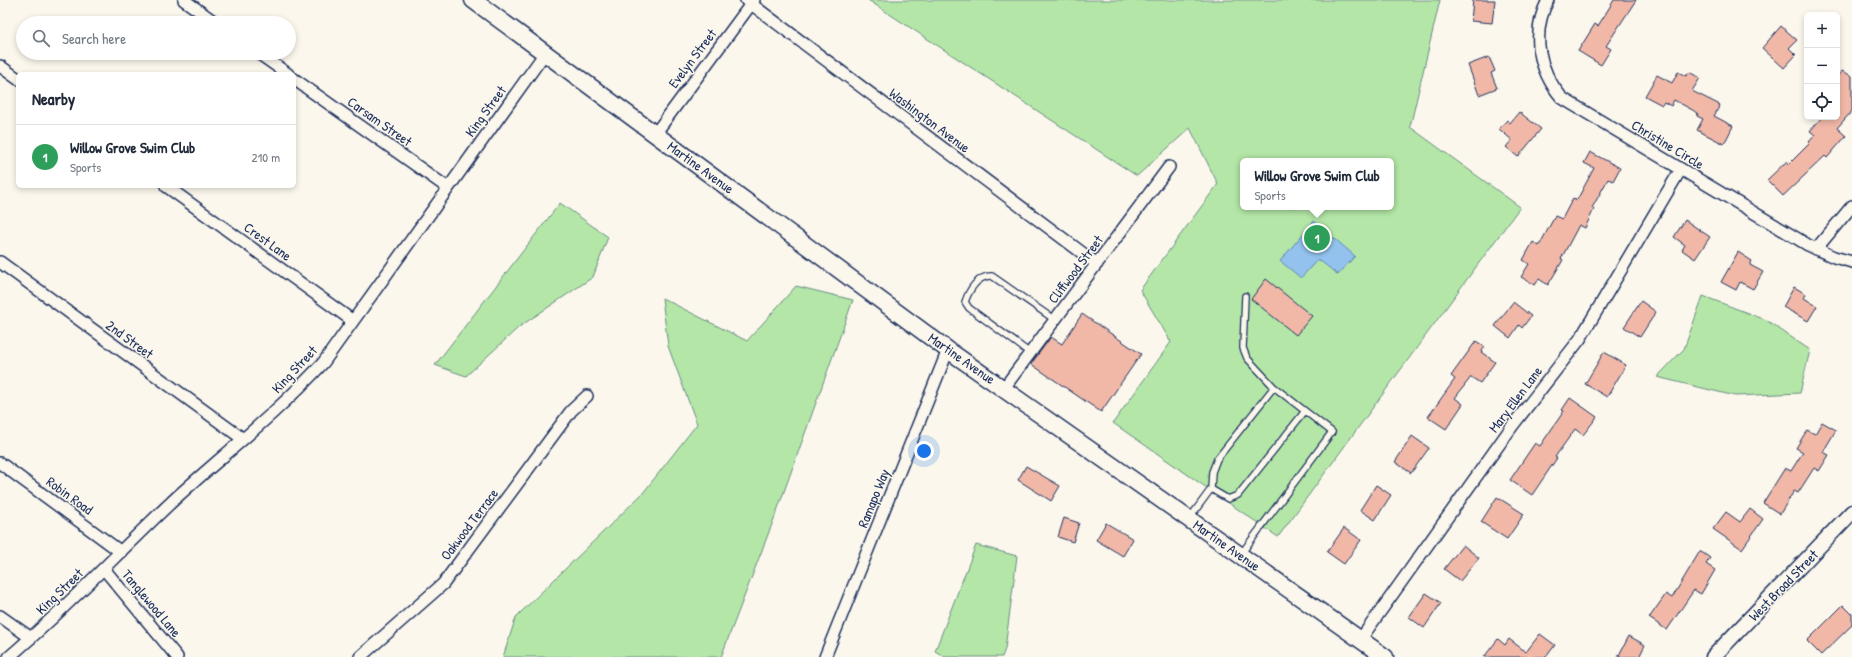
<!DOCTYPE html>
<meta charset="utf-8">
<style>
body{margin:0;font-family:"Patrick Hand",sans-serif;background:#f2f2f3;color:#1f2937}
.controls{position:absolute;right:12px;top:12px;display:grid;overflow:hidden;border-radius:6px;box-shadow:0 2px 6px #0003}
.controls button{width:36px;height:36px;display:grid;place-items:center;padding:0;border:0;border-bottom:1px solid #e0e1e3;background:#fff;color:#1f2937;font:20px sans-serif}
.you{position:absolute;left:924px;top:451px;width:14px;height:14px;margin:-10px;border:3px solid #fff;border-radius:50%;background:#1a73e8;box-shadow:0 0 0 6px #1a73e833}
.badge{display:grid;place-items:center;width:26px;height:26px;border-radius:50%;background:#1b2f5e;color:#fff;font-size:13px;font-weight:700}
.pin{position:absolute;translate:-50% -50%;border:2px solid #fff;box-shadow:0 1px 4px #0006}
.popup{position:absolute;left:1240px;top:158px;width:154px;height:52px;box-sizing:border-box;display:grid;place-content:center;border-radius:6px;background:#fff;filter:drop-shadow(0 1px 3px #0005);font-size:13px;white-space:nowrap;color:#747a83}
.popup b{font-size:15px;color:#1f2937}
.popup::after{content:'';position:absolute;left:50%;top:100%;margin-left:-8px;border:8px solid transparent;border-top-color:#fff}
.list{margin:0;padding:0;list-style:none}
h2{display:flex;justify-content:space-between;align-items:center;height:52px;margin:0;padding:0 16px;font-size:17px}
h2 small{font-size:13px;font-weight:400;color:#747a83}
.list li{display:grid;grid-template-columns:26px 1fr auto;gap:12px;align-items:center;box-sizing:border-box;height:64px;padding:0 16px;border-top:1px solid #e0e1e3}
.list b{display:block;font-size:15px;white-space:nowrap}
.list p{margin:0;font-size:13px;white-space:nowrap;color:#747a83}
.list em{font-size:13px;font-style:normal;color:#747a83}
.icon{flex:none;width:22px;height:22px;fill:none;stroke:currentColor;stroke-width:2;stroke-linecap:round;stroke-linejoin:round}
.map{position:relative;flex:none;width:1852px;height:657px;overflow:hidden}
.search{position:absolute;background:#fff;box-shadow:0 2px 6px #0003;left:16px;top:16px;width:280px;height:44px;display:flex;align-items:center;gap:10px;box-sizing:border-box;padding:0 14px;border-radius:22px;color:#747a83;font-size:15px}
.panel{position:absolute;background:#fff;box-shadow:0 2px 6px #0003;left:16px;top:72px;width:280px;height:116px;border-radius:6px}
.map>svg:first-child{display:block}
</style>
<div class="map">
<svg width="1852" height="657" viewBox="0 0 1852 657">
<rect width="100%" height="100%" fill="#fbf7ec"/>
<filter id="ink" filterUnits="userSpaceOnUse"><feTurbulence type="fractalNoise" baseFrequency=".025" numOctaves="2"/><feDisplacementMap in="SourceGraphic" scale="8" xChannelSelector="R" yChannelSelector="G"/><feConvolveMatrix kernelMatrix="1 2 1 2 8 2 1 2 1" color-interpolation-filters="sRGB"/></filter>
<g filter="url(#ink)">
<path fill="#b4e7a7" stroke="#688b82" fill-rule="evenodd" d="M868,0H1440L1410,127L1520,207L1278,537L1113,423L1171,342L1140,290L1218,184L1190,128L1137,176ZM1243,161H1391V207H1243Z
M560,203L608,237L593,277L519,327L466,376L435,365Z
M796,286L853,300L777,511L721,657H503L516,617L643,493L697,424L668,346L662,298L747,341Z
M1703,296L1766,320L1810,350L1800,393L1735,396L1657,377L1684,349Z
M976,545L1017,556L1005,649L1002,657H945L935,651Z"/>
<path fill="#92c2ed" stroke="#6287b4" d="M1314,221L1355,256L1338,275L1318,259L1301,278L1280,261Z"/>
<path fill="#f1b8a8" stroke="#1b2f5e" d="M1473,0H1495L1492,23L1471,21Z
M1614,0H1636L1606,46L1611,49L1601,65L1578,51L1595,24L1598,26Z
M1781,26L1797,40L1789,48L1796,55L1784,68L1762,48Z
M1489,57L1495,71L1491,73L1497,88L1479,95L1468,65Z
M1842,71L1852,76V111L1837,128L1846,136L1827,158L1825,156L1783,196L1767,180L1787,161L1789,164L1810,143L1809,142L1815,135L1810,131L1822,117H1837V79Z
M1678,72L1686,76L1689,72L1700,78L1692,91L1720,105L1714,116L1733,126L1724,144L1697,130L1703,119L1697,116L1698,113L1674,100L1671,106L1664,102L1662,105L1645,96L1657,75L1672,83Z
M1519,112L1541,129L1518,157L1506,147L1512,140L1499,129L1507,120L1510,123Z
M1590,152L1620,168L1613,181L1608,179L1592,208L1594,209L1585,228L1579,225L1561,259L1563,260L1548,285L1539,279L1535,285L1521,277L1529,264L1523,260L1533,242L1539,246L1555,216L1562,219L1573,198L1577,200L1594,168L1584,163Z
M1685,220L1710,237L1695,259L1682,250L1685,245L1674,237Z
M1738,252L1752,261L1750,265L1763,272L1753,289L1740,282L1736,290L1721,282Z
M1266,279L1312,316L1296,335L1251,299Z
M1794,287L1806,294L1804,298L1817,306L1808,321L1783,307Z
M1641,301L1656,312L1640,337L1624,327Z
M1513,302L1531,316L1522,328L1519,325L1510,338L1495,326Z
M1082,314L1141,354L1101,412L1031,364L1051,337L1062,344Z
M1476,341L1485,347L1481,352L1495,362L1480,383L1471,377L1455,398L1463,404L1446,429L1428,417L1455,379L1451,376Z
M1604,352L1626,365L1607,397L1585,384Z
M1570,398L1597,417L1583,435L1575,429L1555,457L1557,458L1532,495L1510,480L1535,443L1540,446L1564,411L1562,410Z
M1822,422L1836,430L1823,452L1829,455L1819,471L1814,468L1798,493L1794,491L1780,514L1763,503L1785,468L1791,471L1803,452L1796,448L1807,430L1815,434Z
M1412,436L1429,448L1411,473L1395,462Z
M1026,466L1060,486L1051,501L1018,480Z
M1376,485L1391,495L1375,520L1360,510Z
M1497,497L1524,514L1507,539L1481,522Z
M1750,509L1763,519L1742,549L1713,529L1726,512L1740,522Z
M1064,518L1079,523L1073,542L1058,537Z
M1106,523L1133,539L1123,556L1096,540Z
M1344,528L1361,540L1344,564L1327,552Z
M1463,545L1479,558L1460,581L1444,569Z
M1700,551L1710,558L1706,564L1715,570L1701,594L1694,590L1667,630L1649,618L1666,594L1672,598Z
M1426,593L1441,603L1424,628L1409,617Z
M1843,605L1852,614V625L1821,655L1807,641Z
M1540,634L1555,645L1546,657H1484L1498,639L1505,645L1509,639L1526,652Z
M1629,636L1645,645L1639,657H1618Z"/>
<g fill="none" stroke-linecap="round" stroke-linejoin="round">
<defs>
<path id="service" d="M1245,296L1243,348L1247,358L1274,387
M1030,353L969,308L965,302C969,290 978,275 992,276L1055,320
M1211,489L1228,499L1238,495L1305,411
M1189,519L1211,489L1212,472L1217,459L1274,387L1332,432L1241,554"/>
<path id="minor" d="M184,0L216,23
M746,0L1097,264
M1548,0C1531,33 1538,70 1562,98L1808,245L1834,257L1852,262
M258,53L288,74
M0,66L18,79
M294,79L448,188
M655,134L754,0
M166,186L353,321
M1816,249L1852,206
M0,262L243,439
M1004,388L1169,167
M0,463L121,552
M104,569L177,657
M0,616L31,638
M1360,640L1513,425L1580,339L1681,169
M9,657C68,607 121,549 178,496C227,452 279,411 323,363L545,53
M360,657L443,584L571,411L587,396
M825,657L948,350"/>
<path id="tertiary" d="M1713,657L1852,512"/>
<path id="secondary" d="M473,0L948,350L1385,657"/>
</defs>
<use href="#service" stroke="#1b2f5e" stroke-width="8"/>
<use href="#minor" stroke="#1b2f5e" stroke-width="14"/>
<use href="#tertiary" stroke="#1b2f5e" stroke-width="17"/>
<use href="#secondary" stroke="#1b2f5e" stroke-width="19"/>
<use href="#service" stroke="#fbf7ec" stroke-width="5.5"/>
<use href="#minor" stroke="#fbf7ec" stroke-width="11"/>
<use href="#tertiary" stroke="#fbf7ec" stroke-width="14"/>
<use href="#secondary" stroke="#fbf7ec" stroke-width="16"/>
</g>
</g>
<g text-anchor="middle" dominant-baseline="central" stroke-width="3" stroke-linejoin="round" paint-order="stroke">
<g font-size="14" fill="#1b2f5e" stroke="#fbf7ec">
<text transform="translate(692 58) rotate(-53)">Evelyn Street</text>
<text transform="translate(485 111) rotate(-54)">King Street</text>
<text transform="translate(930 120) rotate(37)">Washington Avenue</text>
<text transform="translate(380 121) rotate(35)">Carsam Street</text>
<text transform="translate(1668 144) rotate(31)">Christine Circle</text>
<text transform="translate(701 167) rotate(36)">Martine Avenue</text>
<text transform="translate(268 241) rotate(36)">Crest Lane</text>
<text transform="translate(1075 269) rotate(-53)">Cliffwood Street</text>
<text transform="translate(130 339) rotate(36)">2nd Street</text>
<text transform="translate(962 358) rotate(35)">Martine Avenue</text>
<text transform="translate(294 369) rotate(-47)">King Street</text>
<text transform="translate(1515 399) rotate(-53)">Mary Ellen Lane</text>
<text transform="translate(70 495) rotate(36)">Robin Road</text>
<text transform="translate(873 498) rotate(-68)">Ramapo Way</text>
<text transform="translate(469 524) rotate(-53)">Oakwood Terrace</text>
<text transform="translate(1227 545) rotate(35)">Martine Avenue</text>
<text transform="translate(1783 585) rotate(-46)">West Broad Street</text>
<text transform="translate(59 591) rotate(-44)">King Street</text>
<text transform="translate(152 603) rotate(50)">Tanglewood Lane</text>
</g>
</g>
</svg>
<div class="controls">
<button>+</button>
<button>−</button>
<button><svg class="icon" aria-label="locate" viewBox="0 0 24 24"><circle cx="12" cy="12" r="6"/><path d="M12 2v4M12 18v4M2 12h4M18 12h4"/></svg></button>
</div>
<div class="you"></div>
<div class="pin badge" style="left:1317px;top:238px;background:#2e9e5b">1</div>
<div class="popup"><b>Willow Grove Swim Club</b>Sports</div>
<div class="search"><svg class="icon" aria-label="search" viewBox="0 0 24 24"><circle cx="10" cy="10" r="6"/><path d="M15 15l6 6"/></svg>Search here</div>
<section class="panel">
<h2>Nearby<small></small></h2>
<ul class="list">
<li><span class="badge" style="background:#2e9e5b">1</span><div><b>Willow Grove Swim Club</b><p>Sports</p></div><em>210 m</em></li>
</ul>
</section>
</div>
